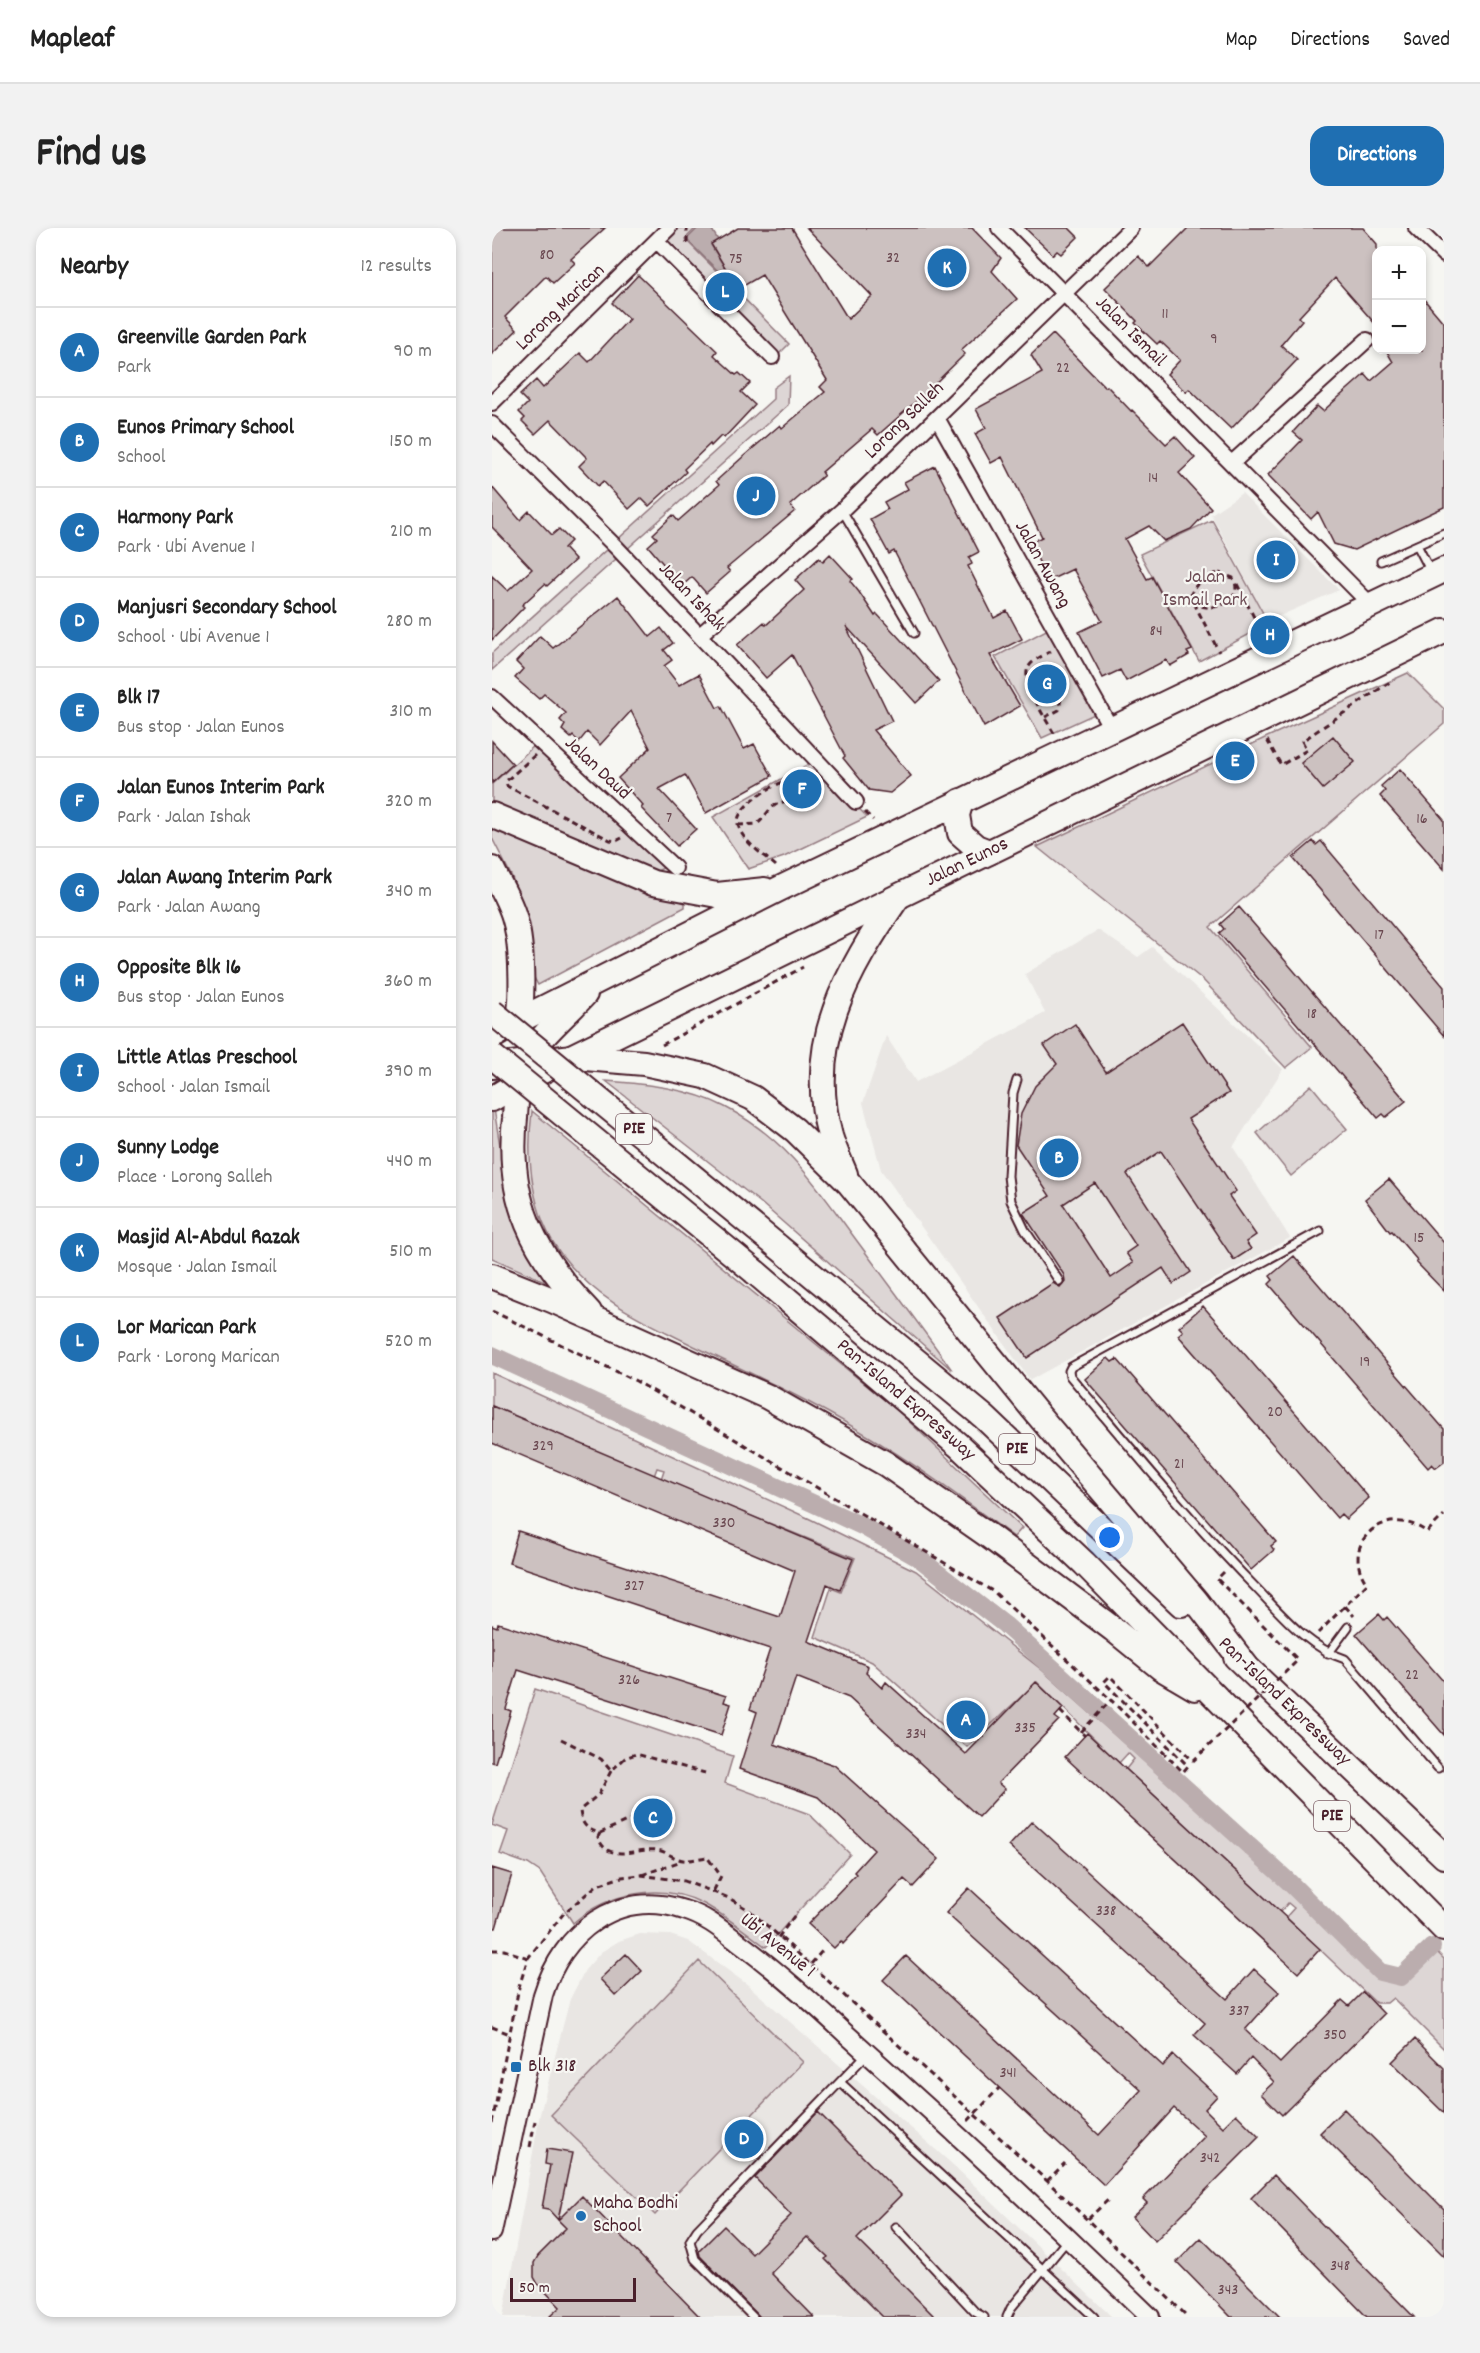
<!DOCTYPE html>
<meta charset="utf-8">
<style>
body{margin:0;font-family:Dekko,sans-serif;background:#f2f2f2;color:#222}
.controls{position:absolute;right:18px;top:18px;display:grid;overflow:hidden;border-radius:12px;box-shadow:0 3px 9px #0003}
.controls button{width:54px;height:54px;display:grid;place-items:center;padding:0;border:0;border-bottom:2px solid #e0e0e0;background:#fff;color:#222;font:30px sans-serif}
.scale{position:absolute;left:18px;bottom:15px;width:126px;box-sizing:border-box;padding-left:6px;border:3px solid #4a1f2b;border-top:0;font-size:16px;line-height:21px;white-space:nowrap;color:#4a1f2b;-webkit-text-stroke:4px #f6f6f2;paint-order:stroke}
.you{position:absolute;left:618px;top:1310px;width:21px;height:21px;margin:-15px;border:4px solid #fff;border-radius:50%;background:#1a73e8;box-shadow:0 0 0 9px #1a73e833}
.badge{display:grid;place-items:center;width:39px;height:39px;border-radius:50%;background:#1f6fb2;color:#fff;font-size:20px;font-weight:700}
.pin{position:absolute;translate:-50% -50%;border:3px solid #fff;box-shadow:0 2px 6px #0006}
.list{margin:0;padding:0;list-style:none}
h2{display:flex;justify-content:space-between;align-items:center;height:78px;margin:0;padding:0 24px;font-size:26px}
h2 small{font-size:20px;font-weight:400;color:#767676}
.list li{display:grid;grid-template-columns:39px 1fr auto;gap:18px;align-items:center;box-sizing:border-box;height:90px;padding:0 24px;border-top:2px solid #e0e0e0}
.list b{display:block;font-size:22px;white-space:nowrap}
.list p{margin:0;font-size:20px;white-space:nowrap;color:#767676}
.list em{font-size:20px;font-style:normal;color:#767676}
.map{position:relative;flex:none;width:952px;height:2089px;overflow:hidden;border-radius:18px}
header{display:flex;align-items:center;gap:36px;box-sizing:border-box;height:84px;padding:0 30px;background:#fff;border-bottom:2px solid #e0e0e0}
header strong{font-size:28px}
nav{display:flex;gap:33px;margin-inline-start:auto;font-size:21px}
.intro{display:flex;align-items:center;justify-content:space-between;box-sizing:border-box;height:144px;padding:0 36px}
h1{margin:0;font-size:42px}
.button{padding:15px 27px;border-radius:18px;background:#1f6fb2;color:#fff;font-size:21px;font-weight:700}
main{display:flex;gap:36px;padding:0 36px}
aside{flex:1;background:#fff;border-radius:18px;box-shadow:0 3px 9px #0003}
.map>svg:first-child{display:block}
</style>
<header>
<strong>Mapleaf</strong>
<nav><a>Map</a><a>Directions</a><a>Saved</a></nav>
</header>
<div class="intro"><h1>Find us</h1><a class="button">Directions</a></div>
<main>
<aside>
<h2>Nearby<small>12 results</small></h2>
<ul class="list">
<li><span class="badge">A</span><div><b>Greenville Garden Park</b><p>Park</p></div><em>90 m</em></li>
<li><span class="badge">B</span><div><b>Eunos Primary School</b><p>School</p></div><em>150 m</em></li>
<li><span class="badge">C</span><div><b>Harmony Park</b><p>Park · Ubi Avenue 1</p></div><em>210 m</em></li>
<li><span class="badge">D</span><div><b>Manjusri Secondary School</b><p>School · Ubi Avenue 1</p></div><em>280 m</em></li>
<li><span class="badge">E</span><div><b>Blk 17</b><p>Bus stop · Jalan Eunos</p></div><em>310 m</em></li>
<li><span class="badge">F</span><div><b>Jalan Eunos Interim Park</b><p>Park · Jalan Ishak</p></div><em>320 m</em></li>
<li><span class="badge">G</span><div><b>Jalan Awang Interim Park</b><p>Park · Jalan Awang</p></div><em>340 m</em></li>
<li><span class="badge">H</span><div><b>Opposite Blk 16</b><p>Bus stop · Jalan Eunos</p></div><em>360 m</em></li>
<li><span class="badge">I</span><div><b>Little Atlas Preschool</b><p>School · Jalan Ismail</p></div><em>390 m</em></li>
<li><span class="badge">J</span><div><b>Sunny Lodge</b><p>Place · Lorong Salleh</p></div><em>440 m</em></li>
<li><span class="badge">K</span><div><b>Masjid Al-Abdul Razak</b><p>Mosque · Jalan Ismail</p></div><em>510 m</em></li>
<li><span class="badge">L</span><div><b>Lor Marican Park</b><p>Park · Lorong Marican</p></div><em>520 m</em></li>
</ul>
</aside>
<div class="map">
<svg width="952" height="2089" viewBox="0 0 952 2089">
<rect width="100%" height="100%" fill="#f6f6f2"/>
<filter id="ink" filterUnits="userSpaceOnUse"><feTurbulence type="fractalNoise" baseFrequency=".0167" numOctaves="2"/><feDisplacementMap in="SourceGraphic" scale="12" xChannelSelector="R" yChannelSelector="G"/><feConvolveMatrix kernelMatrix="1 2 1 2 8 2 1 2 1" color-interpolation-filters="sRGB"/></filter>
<g filter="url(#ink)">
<path fill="#e9e6e3" d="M750,265L847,362L776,393L719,286Z
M606,702L646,729L660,719L791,841L741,919L798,1010L538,1152L389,942L371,875L394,808L424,854L553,785L533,746Z
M148,1706L178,1707L196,1713L256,1757L460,1936L620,2089H11L48,1886L78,1771L93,1742L109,1724L127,1713Z"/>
<path fill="#ddd6d5" stroke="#947a80" stroke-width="1.5" d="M181,0H204L193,11L297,116L285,128L168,13Z
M297,148L296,177L0,442V425L281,171V160Z
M720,292L777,396L707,433L648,326Z
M560,399L607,484L550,510L503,429Z
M916,445L952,481V496L718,699L820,819L794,840L711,752L545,619L773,510Z
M42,518L173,639L163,644L0,581V556Z
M322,533L375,589L292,629L256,641L221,589Z
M0,596L193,675V679L46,757L38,742L37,702L20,649L0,610Z
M114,853C154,856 197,860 233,879C297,912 327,962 368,1017C399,1059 430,1100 460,1142L269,975Z
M819,857L855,901L799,948L765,905Z
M2,881L18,979L59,1056L0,1030V883Z
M40,883L407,1184L530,1300L522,1309C472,1272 422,1235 368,1203C315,1171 258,1145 202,1118C151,1092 105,1074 69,1026C39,986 34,931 40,883Z
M0,1145L318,1291L424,1343L550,1442L778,1646L885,1750L910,1756L944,1723L952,1731V1821L901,1770L895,1775H884L794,1689L802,1680L796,1675L788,1684L634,1541L642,1531L636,1525L627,1535L545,1454L475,1519L380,1434L323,1409L339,1360L349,1364L363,1330L169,1251L172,1242L165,1240L162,1248L0,1178Z
M43,1461L241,1528L233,1555L317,1586L358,1626L274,1719C254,1704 234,1688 212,1676C170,1654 116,1664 81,1695L48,1644L36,1636L8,1626L16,1603L0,1597Z
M207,1733L311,1834L163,1987L59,1887Z"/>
<path fill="#bbadae" stroke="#8e747a" stroke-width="1.5" d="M206,0H219L226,12L219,17L240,52L238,55L196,13V10Z"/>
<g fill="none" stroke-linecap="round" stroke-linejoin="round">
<path stroke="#bbadae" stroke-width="18" d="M0,1127L370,1298L428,1331L513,1397L796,1653L888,1744L909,1749L940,1719"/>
</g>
<path fill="#ccc1c0" stroke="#4a1f2b" stroke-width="1.5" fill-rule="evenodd" d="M0,0H113L79,31L83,35L61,55L54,48L13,89L25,102L0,126Z
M246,0H300L356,91L380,68L315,0H480L509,30L500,43L525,71L469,122L473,126L428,170L386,207L380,201L330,244L332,247L298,277L303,283L235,340L238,344L214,365L200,349L190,358L156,318L165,310L161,306L181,287L186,293L227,257L224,253L253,227L288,197L290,200L333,164L328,159L335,152L270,47L246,61L219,16Z
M533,0H577L586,9L569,26L565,23L561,27Z
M696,0H871L885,16V98L843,50L807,89L810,92L789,117L805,132L739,201L697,161L694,164L675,146L688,132L668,113L665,116L643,95L645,93L613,60L646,28L657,39Z
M146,47L225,123L222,127L244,147L247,145L258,155L249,164L263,177L232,210L229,208L219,218L218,216L192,241L194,244L157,278L149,270L137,281L111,253L106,258L87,238L95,230L58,192L43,206L30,193L33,190L27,184L36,175L28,167L44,152L51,160L88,125L97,134L137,91L120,75Z
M930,69L952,95V279L862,322L842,316L826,284L819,291L776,247L810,212L801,204L825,178L831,183L873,146L879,153L901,134L894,122H930Z
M561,106L613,159L615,158L639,183L640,182L674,216L683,208L703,230L687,245L719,280L699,301L672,313L657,298L633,311L655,351L660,349L700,422L695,424L697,427L678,438L674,432L634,453L628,442L611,450L587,404L610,393L581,341L556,353L538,315L550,309L510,229L499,235L483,206L494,200L484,181L550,145L539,127Z
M443,238L487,324L477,329L480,336L476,338L502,390L515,383L530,411L498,427L528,478L492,499L402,323L397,326L378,291L396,281L392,274L416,261L412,254Z
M0,259L28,292L37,283L60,307L67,301L79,313L72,320L83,332L55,358L53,356L30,377L32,379L0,412V348L16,363L40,341L0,299Z
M338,326L361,351L358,353L367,364L383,388L385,386L447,453L424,475L354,398L400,493L381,502L419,548L398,565L377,562L351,530L353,528L300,427L274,450L245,417L272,394L274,397L312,362L303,352L327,330L331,333Z
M126,368L158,409L169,400L181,415L172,422L180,432L172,438L187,457L207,446L225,480L229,478L252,521L262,516L280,548L214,585L193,547L167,561L204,601L185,618L149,580L151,578L126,550L158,520L139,483L108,517L95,504L87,514L81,508L79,510L70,502L73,497L68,492L74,485L52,466L47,471L23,450L31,441L24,434L48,408L61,420Z
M841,508L863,534L831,561L809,535Z
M0,513L21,536L0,555Z
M908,541L952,592V641L888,568L893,563L889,558Z
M821,613L824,617L829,613L952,759V808L801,630Z
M747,679L914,873L894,889L891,886L886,890L727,705L732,701L728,696Z
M690,794L737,865L696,891L744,963L737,968L764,1007L754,1014L759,1021L742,1032L669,923L635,946L699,1044L681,1056L671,1040L535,1130L508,1090L561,1055L568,1059L573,1053L572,1047L531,985L558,968L524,917L529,886L543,858L565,836L552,817L583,796L614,844ZM603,955L644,1018L634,1025L641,1035L619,1050L571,976Z
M897,951L952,1015V1063L924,1034L926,1033L900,1003L898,1004L873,971Z
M802,1028L952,1201V1234L944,1240L940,1236L936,1240L777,1056L781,1052L778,1048Z
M711,1078L877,1270L854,1291L849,1286L845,1290L686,1107L691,1103L687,1099Z
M616,1130L620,1134L625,1131L784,1314L779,1318L782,1322L759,1342L593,1151Z
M0,1178L361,1331L348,1362L335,1356L316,1413L376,1438L374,1445L390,1460L394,1454L474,1526L544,1454L571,1480L563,1489L567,1492L506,1555L513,1561L487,1589L357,1470L304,1449L282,1516L342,1537L447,1631L421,1659L412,1651L351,1716L349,1713L342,1720L316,1696L364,1646L362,1644L382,1622L326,1569L247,1541L265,1484L258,1481L278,1421L17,1335L26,1303L288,1389L303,1343L0,1215Z
M887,1386L892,1392L895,1389L952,1454V1507L864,1406Z
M6,1395L234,1468L232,1474L239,1476L229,1507L26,1442L14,1481L19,1483L3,1535L0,1534V1397L5,1399Z
M595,1505L828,1721L806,1745L573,1529Z
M540,1593L735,1771L762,1741L787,1764L753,1802L788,1835L850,1772L857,1778L871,1764L892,1786L790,1887L769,1866L782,1854L759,1830L745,1846L702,1807L713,1795L517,1618Z
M0,1640L20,1646L4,1700H0Z
M477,1660L671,1838L681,1827L725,1868L713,1881L731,1899L744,1886L767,1909L663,2013L640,1989L655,1975L651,1971L713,1908L682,1880L612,1957L391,1752L414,1728L607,1907L649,1862L454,1685Z
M134,1726L150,1743L124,1768L108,1751Z
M923,1811L952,1840V1885L900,1834Z
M852,1881L952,1981V2028L828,1905Z
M326,1884L409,1967L365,2011L443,2089H391L333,2031L336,2029L315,2009L279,2045L322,2089H268L208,2028L207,2023L232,1998L260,2026L299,1987L263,1950Z
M55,1921L80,1925L66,1992L56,1981L50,1980L58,1937L53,1936Z
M782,1947L821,1987L922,2089H875L759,1970Z
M90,1968L208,2089H57L68,2079L46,2056L42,2049V2035L46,2028L74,2000L66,1992Z
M709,2010L788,2089H739L685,2034Z"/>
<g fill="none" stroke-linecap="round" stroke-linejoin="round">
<defs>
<path id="lane" d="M350,282L422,405
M925,317L939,344
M889,333L952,305
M525,852L521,865L516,948L519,973L533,1002L567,1053
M828,1003L579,1139L577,1143L578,1148C639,1220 699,1294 765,1361C791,1388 816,1419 853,1431L946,1540
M836,1426L856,1399
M348,1854L602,2089
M404,1999L483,2084L492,2089
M261,2089L203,2031L198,2013L205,2002L374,1827
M515,2089L519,2080L576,2011"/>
<path id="street" d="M507,0L880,378
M924,0L952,27
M165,13L280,129
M0,175L177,0
M445,190L620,502
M0,196L125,320L364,574
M740,235L875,112
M208,407L350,282L639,0
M0,469L183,640"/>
<path id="secondary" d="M0,2004L51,1767C70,1704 125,1660 192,1682C213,1688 229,1701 246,1714C284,1742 319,1773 353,1805C457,1898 558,1992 658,2089"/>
<g id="highway">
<path d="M469,573L465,587L468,605L484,619L497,624"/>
<path d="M0,587L161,655L225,667L273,662"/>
<path d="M0,641C8,658 19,675 23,692C30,716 33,783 23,803"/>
<path d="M93,766C75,786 44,811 33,835C25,852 24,871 23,890C14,972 41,1025 97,1084"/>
<path d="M0,809L28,792L287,661L952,342"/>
<path d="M0,838L81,829L152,835L213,848L261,870L303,902L357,955L542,1182L704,1373L754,1438"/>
<path id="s1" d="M0,871L26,855L407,668L952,403"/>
<path d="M353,946C348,934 342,921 338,908C313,815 355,743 405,670"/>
<path d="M284,1017L492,1189L689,1376"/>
<path id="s2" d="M263,1044L466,1217L592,1335L952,1701"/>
<path d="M0,1048L60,1072L276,1169L394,1236L497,1308L621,1401L669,1440L703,1460"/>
<path d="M744,1429L952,1628"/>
</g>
</defs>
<use href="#lane" stroke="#4a1f2b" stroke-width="11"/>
<use href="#street" stroke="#4a1f2b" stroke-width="18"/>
<use href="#secondary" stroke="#4a1f2b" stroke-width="22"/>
<use href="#highway" stroke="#4a1f2b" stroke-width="28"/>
<path stroke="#4a1f2b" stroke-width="3" stroke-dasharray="6 4.5" stroke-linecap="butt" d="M195,15V0
M727,345L741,350C754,372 720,387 702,375L699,366C704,354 714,348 727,345Z
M745,356L769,403
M702,375L727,424
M559,423C551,428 540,432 536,440C529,454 555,493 563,507
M553,489L567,482L572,449
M775,512L789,537L815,522L810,513L901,452
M43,527L14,553L15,558L118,612L124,613L130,610
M373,584L381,592
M246,597L265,596C272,591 275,583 282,578C296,567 316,582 319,553
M284,638C272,627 249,613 246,596C243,577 289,551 305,550C313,550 320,553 326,558
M170,817L311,739
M0,1083L144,1153L502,1364L619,1472
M732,1344L725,1351L806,1432
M853,1378L862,1388
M826,1405L875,1356C846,1315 893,1274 935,1304L952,1287
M568,1483L593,1508
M589,1504L619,1472L691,1544L696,1538L612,1454L618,1448L701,1533
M69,1511L109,1531L119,1543L133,1530L144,1526L213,1545
M119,1543L107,1566L88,1582C89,1596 95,1602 108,1605L137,1592
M108,1605L106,1609C115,1637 147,1619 165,1622C174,1623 182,1631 191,1632C198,1633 207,1630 215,1629L229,1648L221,1664
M150,1647L189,1633
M280,1718L305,1684
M0,1722H12L36,1730
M319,1736L330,1723
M0,1799L18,1806
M476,1893L507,1860
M0,1895L27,1759L36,1730L72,1685L105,1657L130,1649L149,1647L192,1653L237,1670L258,1683L287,1708L552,1950L696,2089
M38,1919L43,1893
M555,1953L573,1935
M596,1991L617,1971"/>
<use href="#lane" stroke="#f6f6f2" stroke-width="7"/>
<use href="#street" stroke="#f6f6f2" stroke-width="14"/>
<use href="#secondary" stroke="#f6f6f2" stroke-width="18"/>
<use href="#highway" stroke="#f6f6f2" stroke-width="24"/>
<defs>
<path id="highway-bridge" d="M0,784L284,1017
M0,828L263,1044"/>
</defs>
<use href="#highway-bridge" stroke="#4a1f2b" stroke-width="28" stroke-linecap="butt"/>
<path stroke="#4a1f2b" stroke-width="3" stroke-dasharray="6 4.5" stroke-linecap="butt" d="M701,1533L806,1432"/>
<use href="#highway-bridge" stroke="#f6f6f2" stroke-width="24"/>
</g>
</g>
<g fill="#1f6fb2" stroke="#f6f6f2" stroke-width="2">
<rect x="18" y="1833" width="12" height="12" rx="3"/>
<circle cx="89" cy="1988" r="6"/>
</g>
<g text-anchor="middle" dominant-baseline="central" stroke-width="4.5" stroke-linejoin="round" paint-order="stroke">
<g font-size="16" fill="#6a4850">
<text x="55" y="27">80</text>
<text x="401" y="30">32</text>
<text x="244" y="31">75</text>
<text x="673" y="86">11</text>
<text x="722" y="111">9</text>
<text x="571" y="140">22</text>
<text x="661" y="250">14</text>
<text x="664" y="403">84</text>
<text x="177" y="590">7</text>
<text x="930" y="591">16</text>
<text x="887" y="707">17</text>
<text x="820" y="786">18</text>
<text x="927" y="1010">15</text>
<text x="873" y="1134">19</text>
<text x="783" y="1184">20</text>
<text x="51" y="1218">329</text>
<text x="687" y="1236">21</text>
<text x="232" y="1295">330</text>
<text x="142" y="1358">327</text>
<text x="920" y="1447">22</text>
<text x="137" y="1452">326</text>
<text x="533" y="1500">335</text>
<text x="424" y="1506">334</text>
<text x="614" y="1683">338</text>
<text x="747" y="1783">337</text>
<text x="843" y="1807">350</text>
<text x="516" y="1845">341</text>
<text x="718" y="1930">342</text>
<text x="848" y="2038">348</text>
<text x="736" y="2062">343</text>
</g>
<g fill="#f6f6f2" stroke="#7e6067" stroke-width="1.5">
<rect x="124" y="886" width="36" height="30" rx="4.5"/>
<rect x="507" y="1206" width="36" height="30" rx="4.5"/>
<rect x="822" y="1573" width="36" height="30" rx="4.5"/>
</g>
<g font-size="18" font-weight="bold" fill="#4a1f2b">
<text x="142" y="901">PIE</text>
<text x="525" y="1221">PIE</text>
<text x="840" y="1588">PIE</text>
</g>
<g font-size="20" fill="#4a1f2b" stroke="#f6f6f2">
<text transform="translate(69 80) rotate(-44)">Lorong Marican</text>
<text transform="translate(638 104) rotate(45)">Jalan Ismail</text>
<text transform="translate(413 193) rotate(-44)">Lorong Salleh</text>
<text transform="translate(550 337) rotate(61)">Jalan Awang</text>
<text transform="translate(199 369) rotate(46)">Jalan Ishak</text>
<text transform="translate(105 541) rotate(43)">Jalan Daud</text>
<text stroke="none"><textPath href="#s1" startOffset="531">Jalan Eunos</textPath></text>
<text stroke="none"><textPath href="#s2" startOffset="198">Pan-Island Expressway</textPath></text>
<text transform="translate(792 1474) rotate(44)">Pan-Island Expressway</text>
<text transform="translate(285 1718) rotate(39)">Ubi Avenue 1</text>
</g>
<g font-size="20" fill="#6f4d56" stroke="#f6f6f2">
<text x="713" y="350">Jalan<tspan x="713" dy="23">Ismail Park</tspan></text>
</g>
<g font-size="20" fill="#4a1f2b" stroke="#f6f6f2" text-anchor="start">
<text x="36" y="1839">Blk 318</text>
<text x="101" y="1976">Maha Bodhi<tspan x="101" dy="23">School</tspan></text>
</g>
</g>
</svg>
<div class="controls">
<button>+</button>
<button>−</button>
</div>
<div class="scale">50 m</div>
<div class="you"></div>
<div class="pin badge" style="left:474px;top:1492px">A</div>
<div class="pin badge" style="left:567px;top:930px">B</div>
<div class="pin badge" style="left:161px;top:1590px">C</div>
<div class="pin badge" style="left:252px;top:1911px">D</div>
<div class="pin badge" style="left:743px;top:533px">E</div>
<div class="pin badge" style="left:310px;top:561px">F</div>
<div class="pin badge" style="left:555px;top:456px">G</div>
<div class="pin badge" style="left:778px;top:407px">H</div>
<div class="pin badge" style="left:784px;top:332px">I</div>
<div class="pin badge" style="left:264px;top:268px">J</div>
<div class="pin badge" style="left:455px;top:40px">K</div>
<div class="pin badge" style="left:233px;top:64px">L</div>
</div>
</main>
